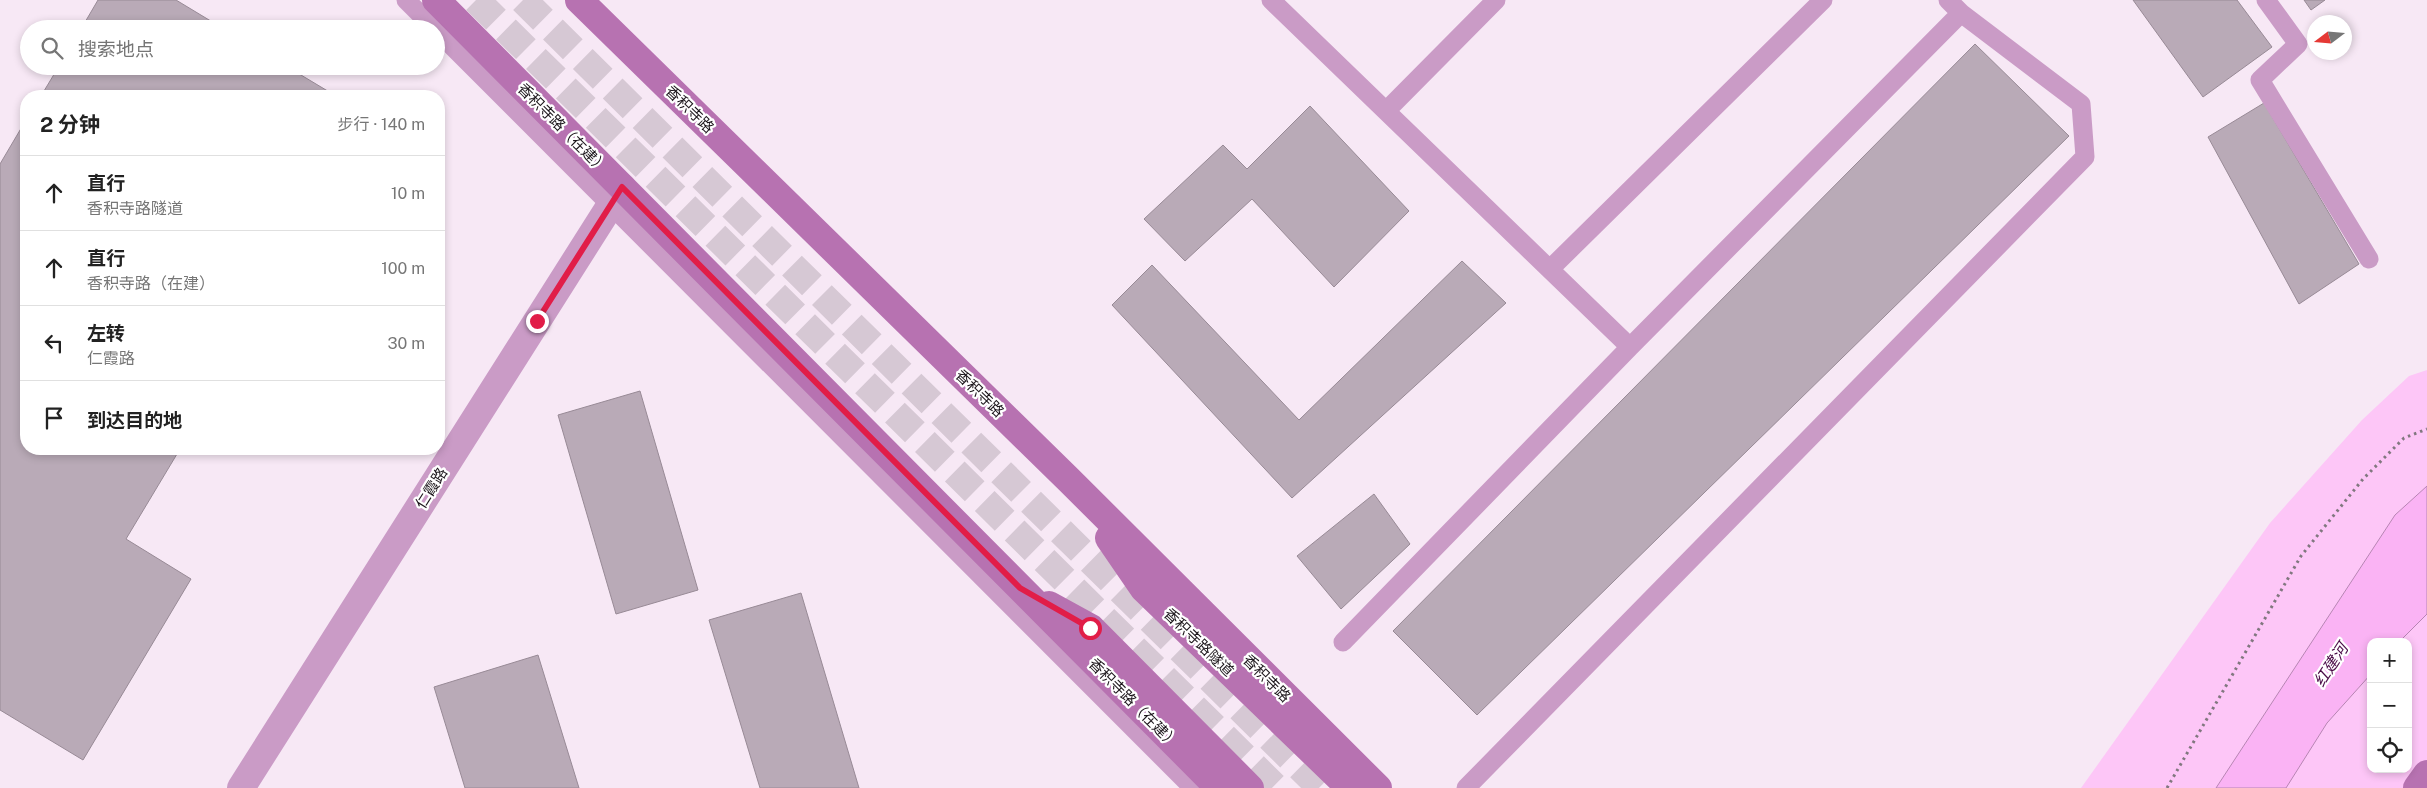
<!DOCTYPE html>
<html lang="zh">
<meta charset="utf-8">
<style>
body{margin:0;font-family:"Public Sans","Noto Sans SC",sans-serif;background:#f6f6f6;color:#222}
.controls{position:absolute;right:15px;bottom:15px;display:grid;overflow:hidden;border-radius:10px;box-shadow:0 2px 8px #0003}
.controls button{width:45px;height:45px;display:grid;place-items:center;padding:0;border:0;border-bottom:1px solid #e0e0e0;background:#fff;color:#222;font:25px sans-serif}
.compass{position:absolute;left:2307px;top:15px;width:45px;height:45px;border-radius:50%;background:#fff;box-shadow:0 2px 8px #0003;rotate:254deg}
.stop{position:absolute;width:15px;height:15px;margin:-11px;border:4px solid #e11d48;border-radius:50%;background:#fff}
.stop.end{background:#e11d48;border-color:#fff;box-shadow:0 1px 5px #0008}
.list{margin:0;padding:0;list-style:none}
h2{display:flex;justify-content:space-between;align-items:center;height:65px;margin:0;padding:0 20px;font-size:21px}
h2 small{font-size:16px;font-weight:400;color:#767676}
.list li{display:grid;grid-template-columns:32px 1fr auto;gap:15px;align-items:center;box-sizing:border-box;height:75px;padding:0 20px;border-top:1px solid #e0e0e0}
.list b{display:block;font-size:19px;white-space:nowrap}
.list p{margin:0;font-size:16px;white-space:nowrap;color:#767676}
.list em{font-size:16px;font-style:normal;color:#767676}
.icon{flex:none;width:28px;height:28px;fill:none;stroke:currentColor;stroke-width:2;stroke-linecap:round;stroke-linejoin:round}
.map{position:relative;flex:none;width:2427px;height:788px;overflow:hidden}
.search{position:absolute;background:#fff;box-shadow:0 2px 8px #0003;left:20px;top:20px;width:425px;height:55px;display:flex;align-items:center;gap:12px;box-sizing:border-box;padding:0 18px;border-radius:28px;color:#767676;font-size:19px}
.panel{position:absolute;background:#fff;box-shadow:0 2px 8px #0003;left:20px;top:90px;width:425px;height:365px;border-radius:20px}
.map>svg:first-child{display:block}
</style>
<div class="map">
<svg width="2427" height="788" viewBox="0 0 2427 788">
<rect width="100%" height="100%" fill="#f7e8f5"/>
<path fill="#fdc6f7" d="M2427,370V486L2395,515L2216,788H2081L2270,523L2362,420L2409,376Z
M2427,614V788H2286L2327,723L2371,674V769H2408V642H2399Z"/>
<path fill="#fab3f4" stroke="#b784b3" d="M2427,486V614L2399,642H2371V674L2327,723L2286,788H2216L2395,515Z"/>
<path fill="#b9aab7" stroke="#988a96" d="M98,0H176L224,29H81Z
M2133,0H2237L2272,47L2203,97Z
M2304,0H2325L2311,10Z
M1975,44L2069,136L1477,715L1393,631Z
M59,66H286L336,96H41Z
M2264,103L2359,264L2299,304L2208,137Z
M1310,106L1409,211L1334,287L1252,199L1185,261L1144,219L1223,145L1247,169Z
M26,120V449H180L126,539L191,579L83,760L0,710V164Z
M1462,261L1506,303L1292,498L1112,305L1152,265L1299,420Z
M640,391L698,590L616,614L558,415Z
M1374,494L1410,544L1341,609L1297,556Z
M801,593L859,788H760L709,620Z
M538,655L579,788H465L434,687Z"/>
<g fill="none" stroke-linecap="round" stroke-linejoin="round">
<path stroke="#d6c8d4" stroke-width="28" stroke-dasharray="28 14" stroke-linecap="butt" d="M476,0L1276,788
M523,0L1321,788"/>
<path stroke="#81777f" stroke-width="3" stroke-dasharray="2.5 4" stroke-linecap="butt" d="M2167,788L2301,556L2363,479L2404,438L2427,429"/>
<path stroke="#ca9bc6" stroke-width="19" d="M406,0L435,29
M1271,0L1630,347
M2266,0L2298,44L2260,80L2369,259
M436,30L1193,788
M1386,111L1496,0
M1550,269L1823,0
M1343,642L1630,347L1961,13
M1466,788L2085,157L2081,104L1961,13L1948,0"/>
<path stroke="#ca9bc6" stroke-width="28" d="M241,788L622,187"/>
<path stroke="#b772b1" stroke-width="28" d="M436,0L1219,788
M579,0L1069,480L1378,788
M1109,538L1144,589L1350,788
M1049,605L1091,628L1250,788
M2417,788L2427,774"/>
</g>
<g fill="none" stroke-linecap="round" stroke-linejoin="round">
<path stroke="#e11d48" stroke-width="6" d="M537,321L622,187L1020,588L1090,628"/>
</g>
<g text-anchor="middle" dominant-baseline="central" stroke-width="4.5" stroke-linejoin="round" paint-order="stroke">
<g font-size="15" fill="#1b151a" stroke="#fff">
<text transform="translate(690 109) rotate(44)">香积寺路</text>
<text transform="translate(563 128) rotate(45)">香积寺路（在建）</text>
<text transform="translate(980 393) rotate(44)">香积寺路</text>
<text transform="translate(431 488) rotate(-58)">仁霞路</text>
<text transform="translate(1199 642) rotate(44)">香积寺路隧道</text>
<text transform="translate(1267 678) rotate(45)">香积寺路</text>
<text transform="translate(1134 703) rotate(45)">香积寺路（在建）</text>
</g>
<g font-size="16" font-style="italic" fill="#4b0d48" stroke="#fff">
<text transform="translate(2331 665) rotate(-57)">红建河</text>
</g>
</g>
</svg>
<div class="controls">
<button>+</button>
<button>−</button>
<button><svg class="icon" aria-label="locate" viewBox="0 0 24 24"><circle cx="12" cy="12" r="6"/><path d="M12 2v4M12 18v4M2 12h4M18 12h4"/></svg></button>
</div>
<svg class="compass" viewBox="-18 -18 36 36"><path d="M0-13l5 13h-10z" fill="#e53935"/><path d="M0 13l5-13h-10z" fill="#767676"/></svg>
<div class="stop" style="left:1090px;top:628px"></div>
<div class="stop end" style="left:537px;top:321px"></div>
<div class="search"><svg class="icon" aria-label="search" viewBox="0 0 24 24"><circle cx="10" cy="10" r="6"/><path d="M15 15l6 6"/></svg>搜索地点</div>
<section class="panel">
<h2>2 分钟<small>步行 · 140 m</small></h2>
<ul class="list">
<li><svg class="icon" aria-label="ahead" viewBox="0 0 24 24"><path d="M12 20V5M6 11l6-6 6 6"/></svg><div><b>直行</b><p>香积寺路隧道</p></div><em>10 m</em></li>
<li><svg class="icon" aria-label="ahead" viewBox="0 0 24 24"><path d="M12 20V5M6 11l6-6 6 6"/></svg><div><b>直行</b><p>香积寺路（在建）</p></div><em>100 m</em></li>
<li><svg class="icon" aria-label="left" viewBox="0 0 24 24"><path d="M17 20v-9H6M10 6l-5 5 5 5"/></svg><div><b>左转</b><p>仁霞路</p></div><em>30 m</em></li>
<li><svg class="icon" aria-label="arrive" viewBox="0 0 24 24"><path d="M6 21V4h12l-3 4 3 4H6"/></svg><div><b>到达目的地</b></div></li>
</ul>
</section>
</div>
